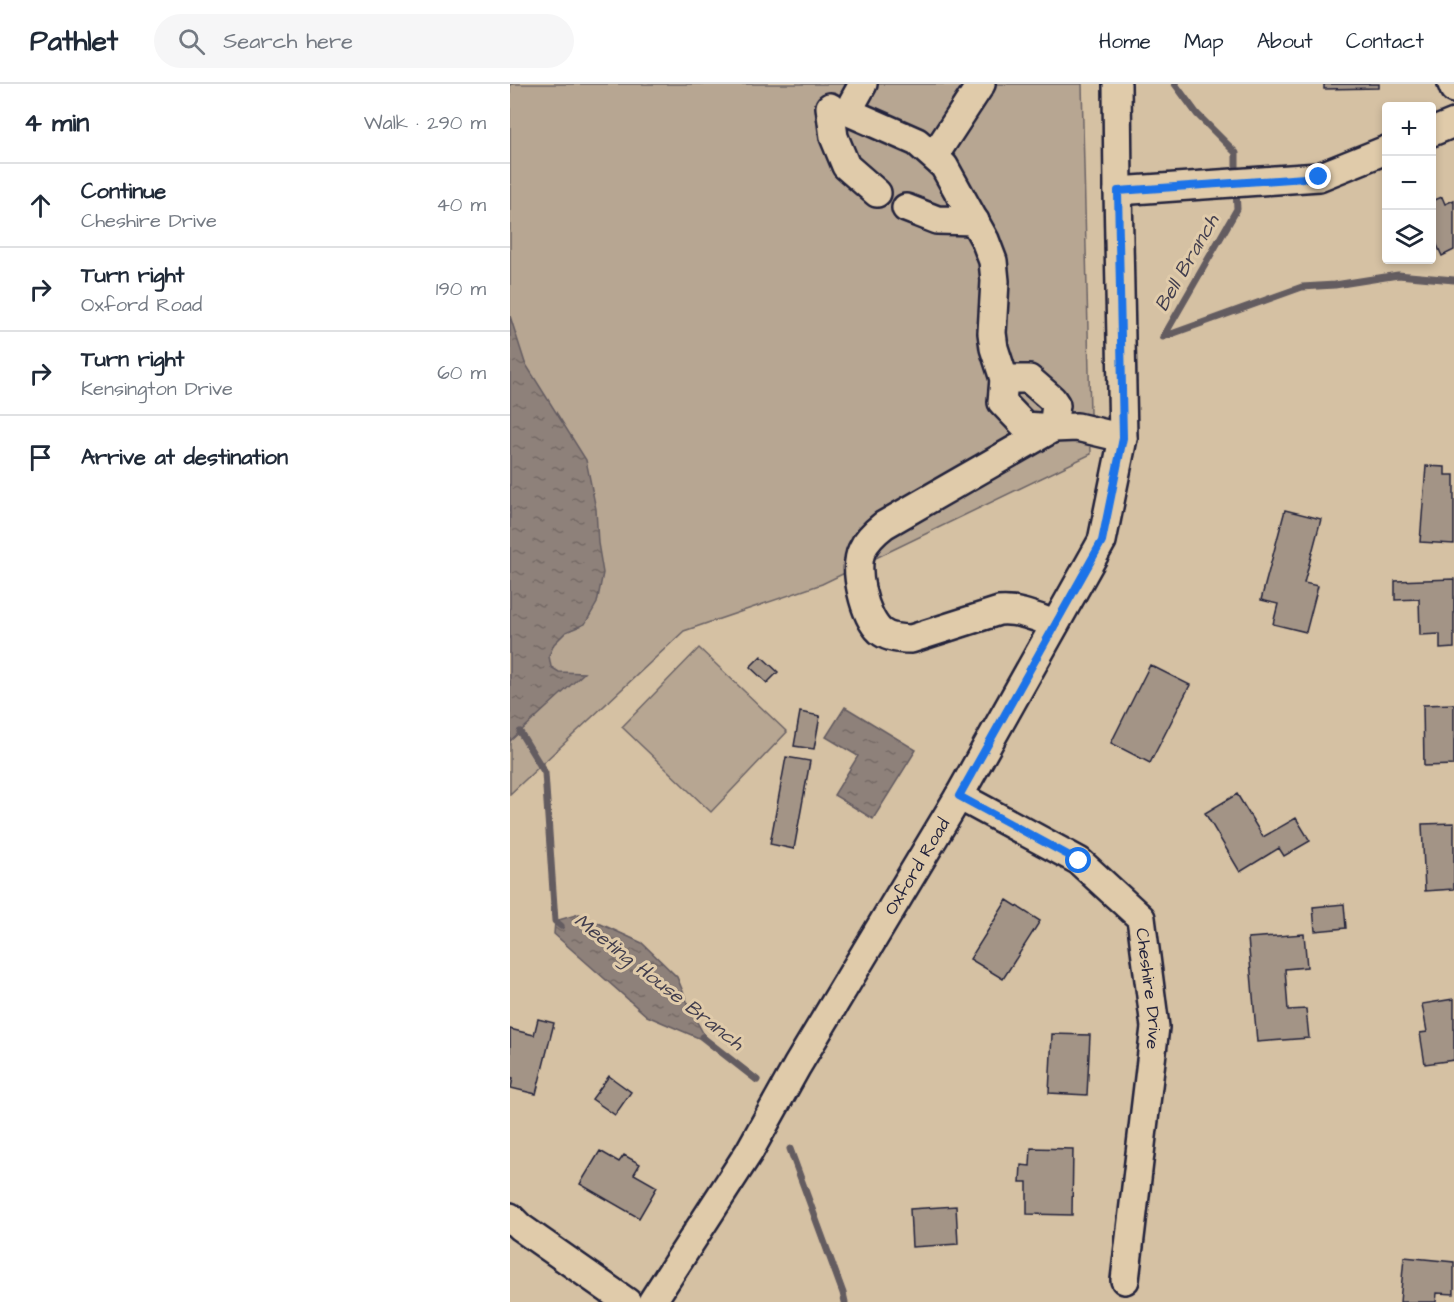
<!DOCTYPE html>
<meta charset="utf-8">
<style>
body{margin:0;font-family:"Architects Daughter",sans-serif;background:#f6f6f7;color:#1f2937}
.controls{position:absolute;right:18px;top:18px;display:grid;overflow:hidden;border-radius:6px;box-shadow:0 3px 9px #0003}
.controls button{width:54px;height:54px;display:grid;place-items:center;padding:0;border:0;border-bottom:2px solid #e0e1e3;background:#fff;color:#1f2937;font:30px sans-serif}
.stop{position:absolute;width:18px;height:18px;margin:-14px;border:4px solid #1a73e8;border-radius:50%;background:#fff}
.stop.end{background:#1a73e8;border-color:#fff;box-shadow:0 2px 6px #0008}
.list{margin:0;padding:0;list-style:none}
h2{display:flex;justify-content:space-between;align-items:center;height:78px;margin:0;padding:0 24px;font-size:26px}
h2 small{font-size:20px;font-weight:400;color:#747a83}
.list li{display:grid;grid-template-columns:39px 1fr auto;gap:18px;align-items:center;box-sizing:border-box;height:84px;padding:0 24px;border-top:2px solid #e0e1e3}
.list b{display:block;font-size:22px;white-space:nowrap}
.list p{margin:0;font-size:20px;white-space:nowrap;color:#747a83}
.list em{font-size:20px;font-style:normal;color:#747a83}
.icon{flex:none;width:33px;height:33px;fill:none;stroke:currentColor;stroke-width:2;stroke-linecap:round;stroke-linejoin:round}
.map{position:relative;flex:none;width:944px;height:1218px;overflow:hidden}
header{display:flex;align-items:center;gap:36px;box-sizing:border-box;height:84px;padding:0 30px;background:#fff;border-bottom:2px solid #e0e1e3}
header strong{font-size:28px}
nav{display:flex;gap:33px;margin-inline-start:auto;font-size:21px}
.search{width:420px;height:54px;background:#f6f6f7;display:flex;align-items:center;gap:15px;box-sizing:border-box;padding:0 21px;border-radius:33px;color:#747a83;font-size:22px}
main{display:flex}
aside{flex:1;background:#fff}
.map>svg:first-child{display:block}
</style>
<header>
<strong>Pathlet</strong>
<div class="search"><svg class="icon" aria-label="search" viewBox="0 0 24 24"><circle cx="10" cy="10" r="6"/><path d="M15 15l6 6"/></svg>Search here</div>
<nav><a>Home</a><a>Map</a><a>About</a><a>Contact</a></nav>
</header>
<main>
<aside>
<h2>4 min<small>Walk · 290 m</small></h2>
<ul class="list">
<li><svg class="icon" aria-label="ahead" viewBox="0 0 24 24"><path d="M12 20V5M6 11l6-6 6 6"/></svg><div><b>Continue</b><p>Cheshire Drive</p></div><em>40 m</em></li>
<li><svg class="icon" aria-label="right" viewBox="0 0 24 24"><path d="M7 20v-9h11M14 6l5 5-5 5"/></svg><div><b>Turn right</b><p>Oxford Road</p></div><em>190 m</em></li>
<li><svg class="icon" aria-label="right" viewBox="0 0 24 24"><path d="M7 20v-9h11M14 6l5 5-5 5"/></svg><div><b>Turn right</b><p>Kensington Drive</p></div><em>60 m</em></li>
<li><svg class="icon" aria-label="arrive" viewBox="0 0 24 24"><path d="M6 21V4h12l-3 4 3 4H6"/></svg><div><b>Arrive at destination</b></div></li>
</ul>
</aside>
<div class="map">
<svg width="944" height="1218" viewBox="0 0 944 1218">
<defs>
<pattern id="water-ripples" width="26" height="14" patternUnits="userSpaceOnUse" patternTransform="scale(1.5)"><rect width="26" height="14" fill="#8e817a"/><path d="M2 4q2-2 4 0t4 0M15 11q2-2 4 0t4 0" fill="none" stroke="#746965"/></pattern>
</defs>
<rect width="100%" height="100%" fill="#d5c1a3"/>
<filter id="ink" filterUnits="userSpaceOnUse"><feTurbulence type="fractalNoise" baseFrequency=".0167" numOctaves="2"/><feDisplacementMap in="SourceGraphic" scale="12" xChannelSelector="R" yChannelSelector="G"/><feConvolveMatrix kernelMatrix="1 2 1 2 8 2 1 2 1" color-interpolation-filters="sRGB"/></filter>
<g filter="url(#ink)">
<path fill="#b7a692" stroke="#6c6466" stroke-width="1.5" d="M0,0H572L581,370L312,500L174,547L0,710Z
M189,564L277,648L201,728L112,643Z"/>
<path fill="url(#water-ripples)" stroke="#635b61" stroke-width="1.5" d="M0,232L15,279L76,376L86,425L88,459L93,489L87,519L75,540L56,548L44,560L39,572L41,583L49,588L74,589L0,657Z
M335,623L406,666L363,735L324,711L348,672L316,653Z
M69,830L132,859L167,893L181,927L198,958L137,932L44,850L45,837Z"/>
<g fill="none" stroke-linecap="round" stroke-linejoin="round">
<path stroke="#635b61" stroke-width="7" d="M665,0L687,30L726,69V95
M654,252L727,125L726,106
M653,253L792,203L825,201L888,191L944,196
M10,648L35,689L45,837L51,842
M192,953L247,996
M280,1065L333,1209L335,1218"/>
</g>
<path fill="#a39486" stroke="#22223b" stroke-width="1.5" d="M814,0H869V4L814,5Z
M932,113L935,120L944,116V166L932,172L922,150V117Z
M916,382L935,383V391H944V460L910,458Z
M775,426L811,435L794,499L808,502L796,548L763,540L768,520L751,516Z
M944,495V564L930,565V550L910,551L909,515L885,516V497Z
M251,572L268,588L257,599L240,583Z
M640,581L680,601L640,679L601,659Z
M944,620V681L914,682L913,621Z
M290,628L310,632L304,665L284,662Z
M276,673L300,677L284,765L260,760Z
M727,710L753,753L786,734L800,757L774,772L769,764L730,788L695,729Z
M944,739V805L915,807L912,740Z
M497,816L530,837L493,895L460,875Z
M834,820L836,844L805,847L803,823Z
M794,850L797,883L775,885L778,926L796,925L799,954L747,958L738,854Z
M944,915V976L915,980L910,949L917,948L912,920Z
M28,935L44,939L26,1010L1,1004L3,994L0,993V945L24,951Z
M542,950L580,951L577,1011L539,1009Z
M99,992L121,1008L105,1031L82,1015Z
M521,1064L563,1065L562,1131L517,1130V1098H510L511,1081L520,1082Z
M90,1067L109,1078L114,1071L130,1080L124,1090L147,1103L129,1134L70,1100Z
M446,1122L448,1160L402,1163L400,1125Z
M894,1173L944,1178V1210L927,1209L926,1218H890Z"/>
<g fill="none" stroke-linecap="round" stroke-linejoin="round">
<defs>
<g id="minor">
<path d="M353,0L343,18L341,29L407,58L434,82L475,156L483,177L485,197L482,249L484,264L494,295L492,318L515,342L543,344L567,343L613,354"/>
<path d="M942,0L944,5"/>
<path d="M320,23L324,53L336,82L367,109"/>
<path d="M922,48L944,39"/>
<path d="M424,72L471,0"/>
<path d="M608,107L809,93L876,66"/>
<path d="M396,124L427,136L465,137"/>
<path d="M494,295H519L542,315L546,321L543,344"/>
<path d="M543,344L374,441C365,448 357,455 352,466C343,485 354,532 370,547C378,554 390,555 401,555L489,527C509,525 527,534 545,540"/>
<path id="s1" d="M449,712L569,777L631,834L645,943L615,1196"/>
<path d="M0,1133L10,1143L117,1218"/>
<path id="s2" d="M142,1218L239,1068L287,982L449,712L592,457L613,354L608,107L607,0"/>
</g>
</defs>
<use href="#minor" stroke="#22223b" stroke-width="32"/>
<use href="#minor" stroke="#e0cbaa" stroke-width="27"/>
</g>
</g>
<g fill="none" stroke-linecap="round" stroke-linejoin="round" filter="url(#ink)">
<path stroke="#1a73e8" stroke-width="8" d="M569,777L449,712L592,457L613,354L608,107L809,93"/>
</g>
<g text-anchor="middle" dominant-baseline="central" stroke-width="6" stroke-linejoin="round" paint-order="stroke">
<g font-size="18" fill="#22223b" stroke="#e0cbaa">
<text stroke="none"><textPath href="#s2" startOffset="510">Oxford Road</textPath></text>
<text stroke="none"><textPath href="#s1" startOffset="292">Cheshire Drive</textPath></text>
</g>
<g font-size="20" font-style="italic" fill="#423e4e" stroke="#e0cbaa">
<text transform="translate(677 179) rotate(-60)">Bell Branch</text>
<text transform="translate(149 898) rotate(38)">Meeting House Branch</text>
</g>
</g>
</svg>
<div class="controls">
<button>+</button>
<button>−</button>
<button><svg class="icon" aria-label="layers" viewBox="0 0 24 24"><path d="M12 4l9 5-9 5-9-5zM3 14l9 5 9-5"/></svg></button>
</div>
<div class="stop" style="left:569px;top:777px"></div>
<div class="stop end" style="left:809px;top:93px"></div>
</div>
</main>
